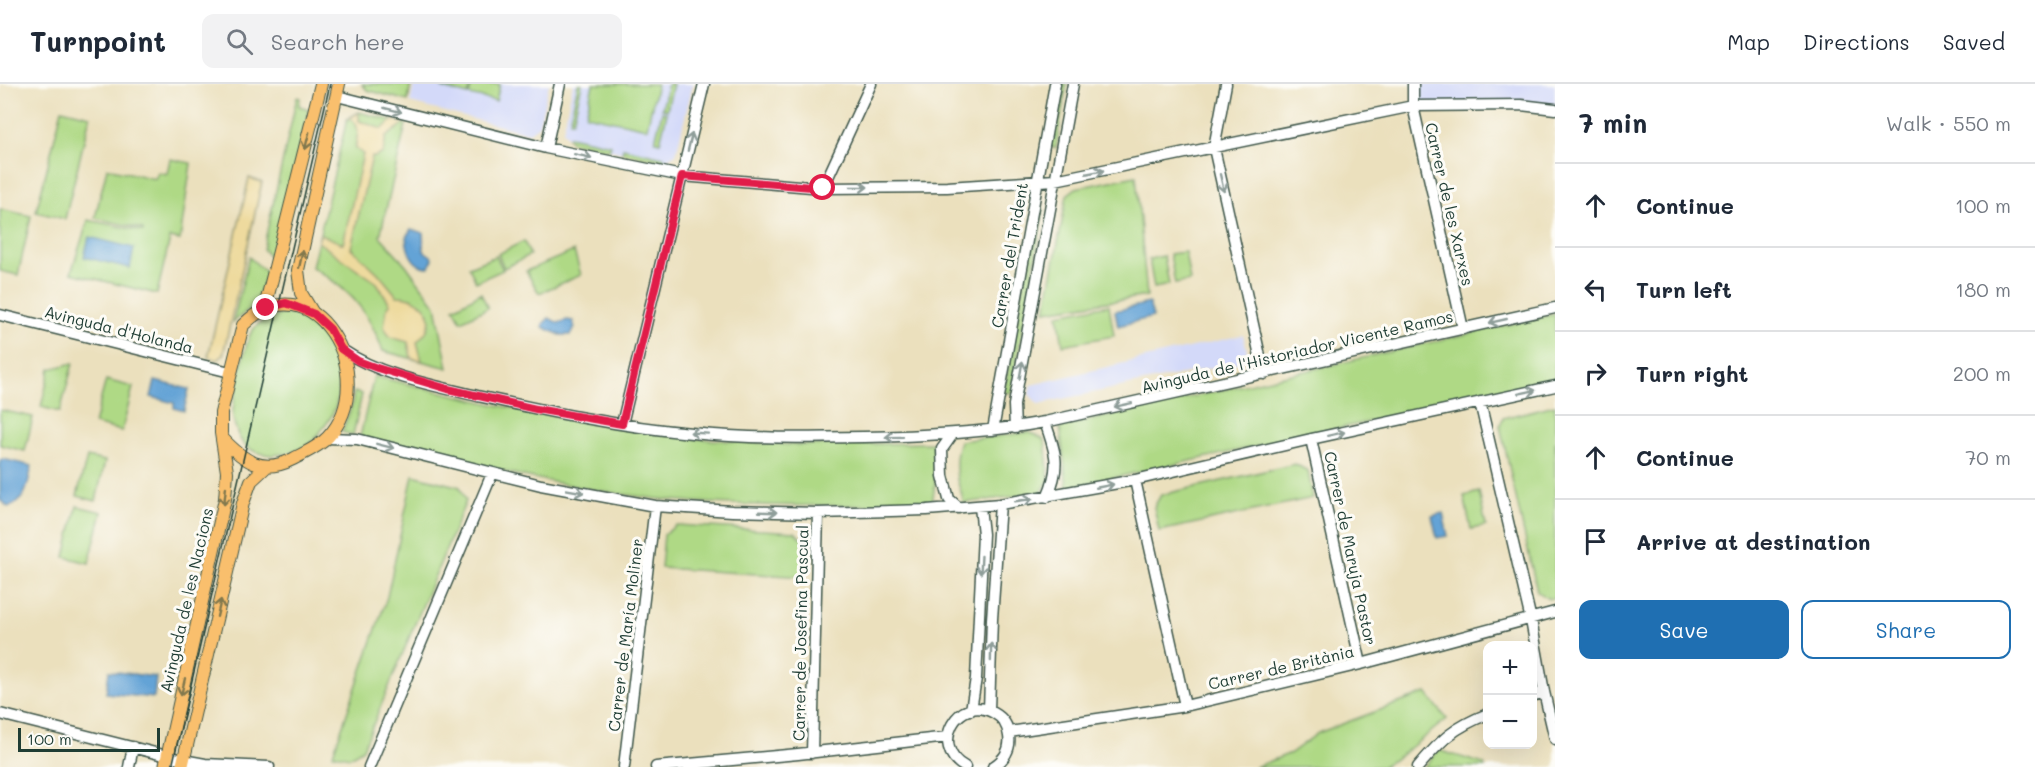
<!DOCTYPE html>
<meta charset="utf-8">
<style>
body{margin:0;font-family:Mali,sans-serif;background:#f2f2f3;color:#1f2937}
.controls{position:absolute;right:18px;bottom:18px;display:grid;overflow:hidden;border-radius:12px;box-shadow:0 6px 24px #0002}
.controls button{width:54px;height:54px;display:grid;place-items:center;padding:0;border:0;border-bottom:2px solid #e0e1e3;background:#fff;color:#1f2937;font:30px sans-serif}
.scale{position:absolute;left:18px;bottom:15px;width:142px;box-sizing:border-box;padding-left:6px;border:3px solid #1f3d34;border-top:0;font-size:16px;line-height:21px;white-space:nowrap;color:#1f3d34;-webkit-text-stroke:4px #fdfcf7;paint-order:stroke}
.stop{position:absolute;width:18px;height:18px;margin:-14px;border:4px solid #e11d48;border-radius:50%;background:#fff}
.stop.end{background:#e11d48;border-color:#fff;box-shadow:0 2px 6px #0008}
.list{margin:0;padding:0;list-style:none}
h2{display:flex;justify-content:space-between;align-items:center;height:78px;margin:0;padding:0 24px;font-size:26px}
h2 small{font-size:20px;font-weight:400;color:#747a83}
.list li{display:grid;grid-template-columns:39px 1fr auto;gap:18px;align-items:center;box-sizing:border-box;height:84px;padding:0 24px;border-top:2px solid #e0e1e3}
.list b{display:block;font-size:22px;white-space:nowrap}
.list em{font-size:20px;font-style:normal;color:#747a83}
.actions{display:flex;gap:12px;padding:18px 24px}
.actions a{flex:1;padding:14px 0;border:2px solid #1f6fb2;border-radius:12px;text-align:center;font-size:21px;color:#1f6fb2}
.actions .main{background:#1f6fb2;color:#fff}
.icon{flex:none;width:33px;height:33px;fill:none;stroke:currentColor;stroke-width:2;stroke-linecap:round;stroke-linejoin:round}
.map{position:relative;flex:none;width:1555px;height:683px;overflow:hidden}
header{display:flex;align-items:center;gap:36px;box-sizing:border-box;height:84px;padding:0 30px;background:#fff;border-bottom:2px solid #e0e1e3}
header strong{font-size:28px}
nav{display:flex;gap:33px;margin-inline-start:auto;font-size:21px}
.search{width:420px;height:54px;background:#f2f2f3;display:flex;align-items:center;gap:15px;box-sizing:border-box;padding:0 21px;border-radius:12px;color:#747a83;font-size:22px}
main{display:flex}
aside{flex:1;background:#fff}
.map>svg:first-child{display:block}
</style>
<header>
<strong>Turnpoint</strong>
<div class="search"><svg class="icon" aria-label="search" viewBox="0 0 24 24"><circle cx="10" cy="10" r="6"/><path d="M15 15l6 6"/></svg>Search here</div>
<nav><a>Map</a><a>Directions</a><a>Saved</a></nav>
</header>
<main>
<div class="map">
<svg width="1555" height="683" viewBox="0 0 1555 683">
<rect width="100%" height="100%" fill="#fdfcf7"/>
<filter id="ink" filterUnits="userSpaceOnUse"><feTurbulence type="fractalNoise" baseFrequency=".0167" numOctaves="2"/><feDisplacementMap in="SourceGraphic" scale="12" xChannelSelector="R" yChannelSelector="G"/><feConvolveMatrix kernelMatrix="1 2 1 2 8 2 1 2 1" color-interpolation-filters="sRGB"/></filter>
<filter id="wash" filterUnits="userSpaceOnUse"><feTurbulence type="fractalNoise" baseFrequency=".008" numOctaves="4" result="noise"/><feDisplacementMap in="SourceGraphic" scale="24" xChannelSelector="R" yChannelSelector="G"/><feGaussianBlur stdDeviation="1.35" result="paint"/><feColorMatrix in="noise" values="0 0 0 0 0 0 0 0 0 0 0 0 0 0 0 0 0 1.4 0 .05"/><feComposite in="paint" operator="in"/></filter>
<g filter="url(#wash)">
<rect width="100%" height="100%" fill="#ebe0bd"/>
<path fill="#d3d9f9" d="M414,0H549L539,41L528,49L410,19Z
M573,0H693L676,70L664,77L571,58L563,47Z
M1413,0H1555V25L1413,22Z
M1243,251L1247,267L1240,278L1038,320L1029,310L1031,301Z"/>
<path fill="#afd985" stroke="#678b5c" stroke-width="1.5" d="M362,0H411L408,17L367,6Z
M443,0H471L468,11L442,4Z
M472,0H500L496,17L469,11Z
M578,0H582L573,37H570Z
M593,0H657L647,44L586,31Z
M668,0H673L667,26L662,25Z
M1061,0H1067L1056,64L1049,63Z
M297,13L300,14L299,22L309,25L272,175L263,165Z
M62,25L90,32L65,135L36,128Z
M359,28L406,40L380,152L406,181L436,222L448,284L383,267C367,224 351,207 312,183L347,35Z
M662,28L667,29L660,58L655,57Z
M569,52L611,61L609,66L571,58L568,54Z
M623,64L664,73V77L622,69Z
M170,75L191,79L180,156L170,154L157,210L71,189L88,136L143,147V145L95,134L107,84L155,95L158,88L167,90Z
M1136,92L1147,212L1045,227L1067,111L1076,104Z
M1038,124L1044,125L1011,309L1004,308Z
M0,125L31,132L18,191L0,187Z
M524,157L530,171L504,184L498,170Z
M574,167L581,191L539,209L526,187Z
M1185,168L1190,197L1175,200L1170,170Z
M496,172L503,186L476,198L469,183Z
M1164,172L1169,201L1154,204L1149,175Z
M249,173L267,189L254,221L233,238Z
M481,209L488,224L461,237L454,224Z
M1109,221L1114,252L1063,261L1058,230Z
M292,230C303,233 316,240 323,249C341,274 346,314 327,339C321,346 316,356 309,360C286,375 245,378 236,345C234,340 233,332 233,327C234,315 246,255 252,247C263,233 276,230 292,230Z
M1555,230V297L1067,404L1060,343Z
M73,279L60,328L41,323L50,285Z
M374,292L496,321L686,354L794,361L933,359L935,400L932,420C841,422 741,424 650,414C551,402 456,376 360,353Z
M106,296L133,303L122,347L94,340Z
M354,308L362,310L353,351L342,348L352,321Z
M1555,321V513L1549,515L1537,507L1500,342L1503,334Z
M0,326L33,333L25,367L0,361Z
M1029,348L1045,356L1049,396L1041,409L963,419C963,410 959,404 957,395C955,382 955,370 960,357Z
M87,373L105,377L96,417L77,412Z
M1295,380L1308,387L1313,414L1159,447L1154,423L1161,411Z
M413,391L460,403L466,417L363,665L350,673L333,670L387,513Z
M1479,408L1486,442L1471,445L1464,412Z
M77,422L102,428L89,479L65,473Z
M676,441L795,448L806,459L805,493L661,484L664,451Z
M1426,609L1447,635L1404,669L1382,683H1255L1291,669L1318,649Z
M1438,666L1484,680L1485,683H1424Z"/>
<path fill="#eeda9e" stroke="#868c69" stroke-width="1.5" d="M359,28V37L382,45L393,36L405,39L386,53L383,69L375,73H372L351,164L378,189L397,212C414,212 438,225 427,246C425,250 420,254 417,258L422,277L411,274L408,258L390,253L384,243L387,224L390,220L377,199L318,158L320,150L343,160L363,70L355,64L358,48L353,36L348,35Z
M249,94L262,98L223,271L218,276L208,273Z"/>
<path fill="#63a3d6" stroke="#417085" stroke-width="1.5" d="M411,145L423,149L424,167L431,172L433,175L429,183C413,184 407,167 406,153Z
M89,153L134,164L130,184L84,173Z
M1149,219L1153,233L1118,242L1115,227Z
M549,234L558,239L567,236L573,237L575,244L570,251H560L543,243V240Z
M155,297L189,305L184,327L174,324V319L151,313Z
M3,375L32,382C27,401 28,416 8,423L0,416V376Z
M1443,429L1448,452L1437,454L1432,432Z
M109,587L156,593L154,614L106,609Z"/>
</g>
<g filter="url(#ink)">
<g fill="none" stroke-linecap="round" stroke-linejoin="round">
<defs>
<path id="minor" d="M1226,0L1214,64L1264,290
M1413,0V22L1463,245
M337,12L546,64L682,92L823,104L947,103L1055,96L1413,22L1521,21L1555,25
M546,64L560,0
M823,104L871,0
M0,231L230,288
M341,265C380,292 436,302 482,313C551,328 622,343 692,349C750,355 807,354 864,353C925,352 985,349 1045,338L1555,224
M1480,318L1531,536L1544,608L1555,655
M1045,338C1056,369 1061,382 1047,413
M622,340L704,0
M1015,344L1014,321L1073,0
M993,346L1055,0
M952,351L942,365L943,392L949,415L959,424
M327,354L357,355L541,401L655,422L732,427L818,429L927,426L1000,420L1135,396L1311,355L1555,302
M1311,355L1361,580
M1135,396L1185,622
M1532,612L1544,608
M971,626L976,594L983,450L980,423
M989,626L992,535L1000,420
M0,630L183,676L205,680L269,683
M1009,648L1185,622L1361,580L1555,528
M812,669L818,429
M129,683L133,663
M369,683L492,390
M624,683L655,422
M656,683L798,670L948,653
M965,683C928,663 958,608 994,629C1003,634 1008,642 1009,652C1011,665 1004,676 993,683
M1418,683C1441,656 1454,643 1488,630"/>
<path id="major" d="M265,223L321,0
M313,229L301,209L298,186L339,0
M165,683L225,415L227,388L221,349V329L243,241C313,172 383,294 328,353C319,363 304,369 293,375C262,391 244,377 222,354
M182,683L243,419L251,397L266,383"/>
</defs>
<use href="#minor" stroke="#3e5549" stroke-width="13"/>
<use href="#major" stroke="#3e5549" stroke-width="14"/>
<use href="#minor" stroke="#fff" stroke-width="10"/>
<use href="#major" stroke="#f9bf6d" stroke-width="12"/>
<path stroke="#1f3d34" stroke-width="1.5" d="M172,683L330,0"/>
</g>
<defs><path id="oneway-shaft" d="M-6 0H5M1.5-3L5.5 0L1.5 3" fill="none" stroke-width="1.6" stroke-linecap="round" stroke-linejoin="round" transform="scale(1.5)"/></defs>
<g stroke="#8f9e9a">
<use href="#oneway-shaft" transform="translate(393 26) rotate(14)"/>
<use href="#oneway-shaft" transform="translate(690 58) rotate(-76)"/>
<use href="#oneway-shaft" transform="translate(583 72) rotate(12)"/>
<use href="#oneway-shaft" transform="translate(1095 88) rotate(-11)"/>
<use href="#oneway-shaft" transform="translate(1222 99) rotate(77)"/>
<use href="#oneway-shaft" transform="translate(859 103)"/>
<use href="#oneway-shaft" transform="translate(1498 237) rotate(167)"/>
<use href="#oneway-shaft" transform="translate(1021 286) rotate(-80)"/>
<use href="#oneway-shaft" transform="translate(1527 308) rotate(-12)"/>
<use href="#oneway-shaft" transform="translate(1123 321) rotate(168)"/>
<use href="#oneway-shaft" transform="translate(699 349) rotate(-176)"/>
<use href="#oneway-shaft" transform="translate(1336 350) rotate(-12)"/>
<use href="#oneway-shaft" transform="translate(894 353) rotate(179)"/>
<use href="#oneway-shaft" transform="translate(385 362) rotate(14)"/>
<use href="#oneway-shaft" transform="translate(1105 402) rotate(-11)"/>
<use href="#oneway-shaft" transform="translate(575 407) rotate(10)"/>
<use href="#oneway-shaft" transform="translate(1024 416) rotate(-8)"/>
<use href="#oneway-shaft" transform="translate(768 428) rotate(2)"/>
<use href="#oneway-shaft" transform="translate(981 481) rotate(93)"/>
<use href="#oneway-shaft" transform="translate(991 568) rotate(-89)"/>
</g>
<g stroke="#81784e">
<use href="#oneway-shaft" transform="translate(307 57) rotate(104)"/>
<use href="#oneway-shaft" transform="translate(301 175) rotate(-78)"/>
<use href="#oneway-shaft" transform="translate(225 412) rotate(96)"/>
<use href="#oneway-shaft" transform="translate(219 524) rotate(-77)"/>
<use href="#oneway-shaft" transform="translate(183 603) rotate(103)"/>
</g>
</g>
<g fill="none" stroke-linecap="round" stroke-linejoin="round" filter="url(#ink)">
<path stroke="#e11d48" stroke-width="8" d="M266,224L286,219L314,230L330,245L341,265L358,277L377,284L448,305L536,325L622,340L682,92L823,104"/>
</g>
<g text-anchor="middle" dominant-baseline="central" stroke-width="6" stroke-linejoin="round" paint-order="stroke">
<g font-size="16" fill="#1f3d34" stroke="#fdfcf7">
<text transform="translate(1450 120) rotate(77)">Carrer de les Xarxes</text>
<text transform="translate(1009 171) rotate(-80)">Carrer del Trident</text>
<text transform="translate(119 245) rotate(14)">Avinguda d'Holanda</text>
<text transform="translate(1297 267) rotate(-13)">Avinguda de l'Historiador Vicente Ramos</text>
<text transform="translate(1351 464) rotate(78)">Carrer de Maruja Pastor</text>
<text transform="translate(186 516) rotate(-77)">Avinguda de les Nacions</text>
<text transform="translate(800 549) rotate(-89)">Carrer de Josefina Pascual</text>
<text transform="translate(625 551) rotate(-83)">Carrer de María Moliner</text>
<text transform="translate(1281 583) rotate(-13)">Carrer de Britània</text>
</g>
</g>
</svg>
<div class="controls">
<button>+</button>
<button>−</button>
</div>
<div class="scale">100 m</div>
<div class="stop" style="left:823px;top:104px"></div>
<div class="stop end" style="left:266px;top:224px"></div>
</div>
<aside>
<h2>7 min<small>Walk · 550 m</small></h2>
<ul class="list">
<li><svg class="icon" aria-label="ahead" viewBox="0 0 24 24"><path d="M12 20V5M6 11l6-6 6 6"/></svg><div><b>Continue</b></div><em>100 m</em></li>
<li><svg class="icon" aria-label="left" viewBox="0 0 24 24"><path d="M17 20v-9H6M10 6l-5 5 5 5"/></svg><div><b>Turn left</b></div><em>180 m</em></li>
<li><svg class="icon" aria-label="right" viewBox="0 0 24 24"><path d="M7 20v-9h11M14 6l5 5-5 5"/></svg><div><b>Turn right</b></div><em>200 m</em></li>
<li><svg class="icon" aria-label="ahead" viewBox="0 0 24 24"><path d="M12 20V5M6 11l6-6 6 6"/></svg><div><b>Continue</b></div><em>70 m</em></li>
<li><svg class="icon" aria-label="arrive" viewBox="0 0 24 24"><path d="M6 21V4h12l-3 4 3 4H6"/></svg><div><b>Arrive at destination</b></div></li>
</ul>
<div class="actions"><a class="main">Save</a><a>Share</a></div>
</aside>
</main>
